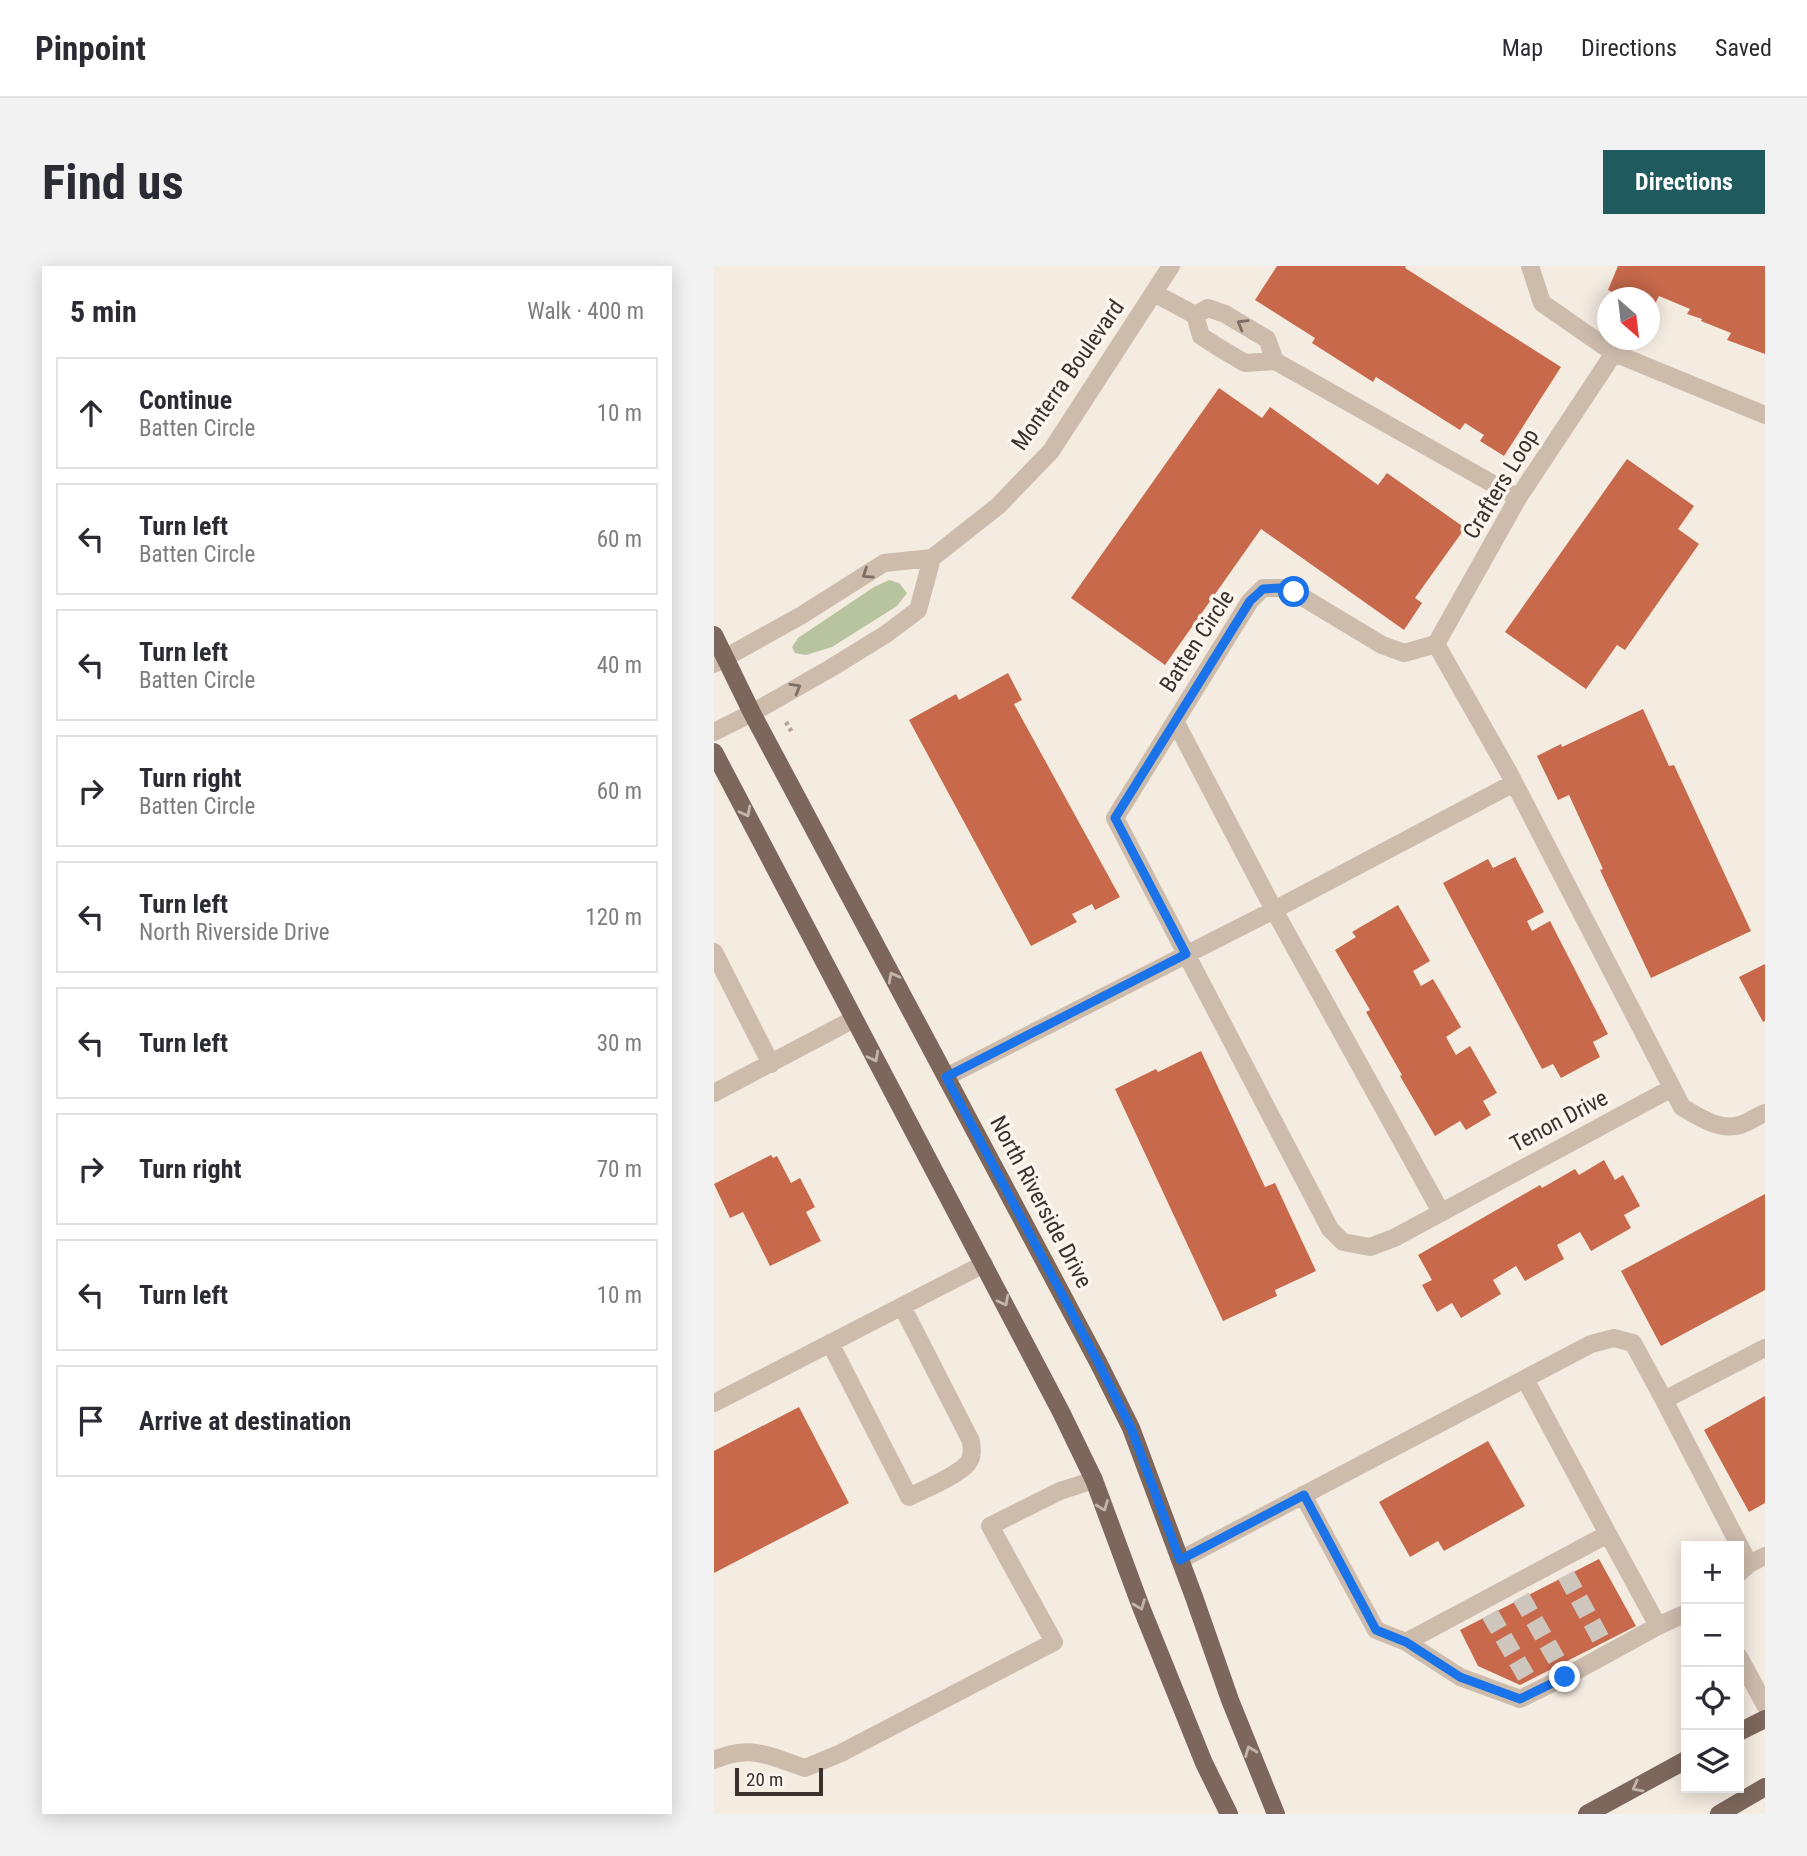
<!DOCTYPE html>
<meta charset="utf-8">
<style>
body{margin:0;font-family:"Roboto Condensed",sans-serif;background:#f2f2f3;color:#2b2b33}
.controls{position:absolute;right:21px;bottom:21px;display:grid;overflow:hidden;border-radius:0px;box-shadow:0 4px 18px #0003}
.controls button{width:63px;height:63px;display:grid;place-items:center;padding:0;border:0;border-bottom:2px solid #e1e1e2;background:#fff;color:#2b2b33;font:35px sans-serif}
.compass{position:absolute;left:883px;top:21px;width:63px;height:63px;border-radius:50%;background:#fff;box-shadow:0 4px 18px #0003;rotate:152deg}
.scale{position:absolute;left:21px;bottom:18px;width:88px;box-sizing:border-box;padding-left:7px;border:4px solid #3b302b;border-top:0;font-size:19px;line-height:24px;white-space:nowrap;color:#3b302b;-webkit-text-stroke:5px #fbf5ee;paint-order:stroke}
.stop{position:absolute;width:21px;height:21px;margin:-16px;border:5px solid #1a73e8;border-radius:50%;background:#fff}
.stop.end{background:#1a73e8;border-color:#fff;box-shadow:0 2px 7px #0008}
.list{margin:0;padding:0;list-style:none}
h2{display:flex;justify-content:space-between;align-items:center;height:91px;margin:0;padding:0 28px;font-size:30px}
h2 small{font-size:23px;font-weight:400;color:#7c7c81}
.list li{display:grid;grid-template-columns:46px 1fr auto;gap:21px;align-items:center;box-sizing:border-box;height:112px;margin:0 14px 14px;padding:0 14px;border:2px solid #e1e1e2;border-radius:0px}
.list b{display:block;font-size:26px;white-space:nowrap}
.list p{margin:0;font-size:23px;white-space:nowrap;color:#7c7c81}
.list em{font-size:23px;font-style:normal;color:#7c7c81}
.icon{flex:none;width:38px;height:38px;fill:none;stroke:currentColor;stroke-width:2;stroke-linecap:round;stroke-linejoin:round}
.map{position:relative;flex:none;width:1051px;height:1548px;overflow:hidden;border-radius:0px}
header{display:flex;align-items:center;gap:42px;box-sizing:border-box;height:98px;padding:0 35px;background:#fff;border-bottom:2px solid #e1e1e2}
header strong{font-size:33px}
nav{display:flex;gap:38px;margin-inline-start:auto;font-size:24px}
.intro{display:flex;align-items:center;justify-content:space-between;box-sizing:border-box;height:168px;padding:0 42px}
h1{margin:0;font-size:49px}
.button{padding:18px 32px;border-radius:0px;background:#1f5a5e;color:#fff;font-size:24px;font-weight:700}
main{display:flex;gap:42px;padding:0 42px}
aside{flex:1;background:#fff;border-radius:0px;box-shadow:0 4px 18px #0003}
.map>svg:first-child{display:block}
</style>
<header>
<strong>Pinpoint</strong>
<nav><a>Map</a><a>Directions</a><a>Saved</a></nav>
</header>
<div class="intro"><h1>Find us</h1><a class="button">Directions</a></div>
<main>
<aside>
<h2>5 min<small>Walk · 400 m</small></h2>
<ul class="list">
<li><svg class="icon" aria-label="ahead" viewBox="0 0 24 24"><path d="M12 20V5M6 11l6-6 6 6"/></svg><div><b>Continue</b><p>Batten Circle</p></div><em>10 m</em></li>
<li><svg class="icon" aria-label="left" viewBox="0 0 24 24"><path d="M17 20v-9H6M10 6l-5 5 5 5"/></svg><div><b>Turn left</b><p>Batten Circle</p></div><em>60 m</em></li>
<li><svg class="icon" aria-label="left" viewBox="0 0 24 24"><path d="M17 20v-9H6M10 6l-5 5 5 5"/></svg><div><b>Turn left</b><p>Batten Circle</p></div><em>40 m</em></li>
<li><svg class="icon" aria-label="right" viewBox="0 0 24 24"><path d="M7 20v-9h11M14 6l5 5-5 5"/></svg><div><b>Turn right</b><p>Batten Circle</p></div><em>60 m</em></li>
<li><svg class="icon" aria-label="left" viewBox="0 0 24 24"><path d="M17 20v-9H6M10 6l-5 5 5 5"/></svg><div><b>Turn left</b><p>North Riverside Drive</p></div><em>120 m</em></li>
<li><svg class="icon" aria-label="left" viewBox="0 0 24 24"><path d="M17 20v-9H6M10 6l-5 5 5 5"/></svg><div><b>Turn left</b></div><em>30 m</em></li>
<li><svg class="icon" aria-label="right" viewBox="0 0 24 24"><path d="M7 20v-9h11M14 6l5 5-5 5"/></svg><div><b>Turn right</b></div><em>70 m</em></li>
<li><svg class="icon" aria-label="left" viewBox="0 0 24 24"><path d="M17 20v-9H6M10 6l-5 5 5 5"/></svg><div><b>Turn left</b></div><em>10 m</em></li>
<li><svg class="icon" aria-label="arrive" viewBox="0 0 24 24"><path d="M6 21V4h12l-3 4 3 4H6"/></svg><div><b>Arrive at destination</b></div></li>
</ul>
</aside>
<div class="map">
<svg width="1051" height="1548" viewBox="0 0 1051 1548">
<rect width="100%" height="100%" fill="#f4ebe1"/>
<path fill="#b8c4a0" d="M175,314L185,317L193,327L183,340L118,381L92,389L81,387L78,381L84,372L160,321Z"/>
<path fill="#c8694b" d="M563,0H692L691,2L847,101L790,190L766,175L770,169L751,157L746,164L662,111L659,116L598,77L601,72L541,34Z
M904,0H1051V88L1013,74L1017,67L987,55L988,53L973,48L976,43L945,30L941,38L936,35V32H911L894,24Z
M505,122L548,152L556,141L664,219L673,207L751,262L701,332L708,337L690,364L547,263L451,399L357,332Z
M913,193L980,240L964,263L985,278L911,384L903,379L872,423L791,366Z
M294,407L308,434L300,438L406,631L381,644L378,638L358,648L363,656L317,680L195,454L242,428L245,434Z
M929,443L955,500L960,499L1037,665L937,712L886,604L889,603L855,529L844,534L823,490L847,478L848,481Z
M801,591L830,646L813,655L818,665L836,655L894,768L879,776L886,791L847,812L839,798L828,803L729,617L774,593L779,602Z
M684,639L716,695L699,705L707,720L719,713L747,761L732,771L742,789L756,780L783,827L769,835L777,849L752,864L746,855L721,870L686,810L688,809L652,746L656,744L621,684L642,671L638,666Z
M1051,698V755L1049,756L1025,711Z
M487,785L551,921L561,917L602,1005L561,1024L563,1030L509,1055L401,823L442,803L444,806Z
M57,889L59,892L63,890L77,917L86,912L101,941L92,946L107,975L56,1000L29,946L16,952L0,918Z
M890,894L901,914L909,909L926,940L910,949L917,962L877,985L866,966L843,979L850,993L811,1015L802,1000L779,1014L787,1028L747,1052L738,1037L723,1046L708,1019L718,1014L704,989L826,919L828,922L861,903L865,909Z
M1051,928V1024L947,1080L907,1005Z
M1051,1130V1237L1035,1246L990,1164Z
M85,1141L135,1237L0,1307V1185Z
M774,1175L811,1240L730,1285L724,1275L696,1291L665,1236Z
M885,1293L922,1360L806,1419L764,1400L746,1364Z"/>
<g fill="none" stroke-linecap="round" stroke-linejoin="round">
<path stroke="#cfc6bd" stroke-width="18" stroke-dasharray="18 9" stroke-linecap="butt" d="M852,1309L888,1375
M807,1331L845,1398
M776,1348L816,1417"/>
<path stroke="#b9a596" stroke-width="4.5" stroke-dasharray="3.5 3.5" stroke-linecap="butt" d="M72,456L79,468"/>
<path stroke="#cdbbac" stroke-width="18" d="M816,0L828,37L900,87L1051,149
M440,27L481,49L487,70L504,81L531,97L561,95L804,232
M481,49L494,42L511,48L553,73L561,95
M722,378L690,387L668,379L580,326L567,322H549L536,335L401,552L616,963L629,976L656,981L680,972L958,822
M722,378L794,505L968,841C985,851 1005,865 1026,859C1034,857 1043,850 1051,847
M722,378L804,232L900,87
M0,398L88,349L170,297L218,292L284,240L337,185L457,0
M461,455L560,644L727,946
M0,466L38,447L117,402L172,368L204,344L218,292
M0,686L57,798
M232,811L560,644L800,517
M0,827L140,753
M116,1077L195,1231C209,1224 245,1209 254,1197C259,1191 258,1183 257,1175L188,1040
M0,1137L270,998
M589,1229L662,1364L692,1376L894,1268L811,1113
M894,1268L944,1360L972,1347
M466,1294L877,1078L900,1072L919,1077L950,1134
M1035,1298L950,1134L1051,1082
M1025,1307L1035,1298L1051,1290
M692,1376L746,1411L806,1433L851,1411L944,1360
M1025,1391L1051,1439
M0,1494C38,1478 54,1490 91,1502L127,1487L340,1376L276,1260L346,1225L380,1214"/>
<path stroke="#7d675c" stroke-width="18" d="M0,369L38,447L384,1096L417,1162L480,1331L516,1434L562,1548
M0,486L347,1146L380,1214L427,1341L490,1497L515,1548
M1025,1466L1051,1453
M873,1548L972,1494
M1005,1548L1051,1521"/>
</g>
<defs><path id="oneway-chevron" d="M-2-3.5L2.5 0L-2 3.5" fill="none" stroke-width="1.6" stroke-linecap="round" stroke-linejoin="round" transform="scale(1.75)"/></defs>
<g stroke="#7d6f65">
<use href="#oneway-chevron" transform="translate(528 58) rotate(-149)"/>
<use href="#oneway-chevron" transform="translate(153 308) rotate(146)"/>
<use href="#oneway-chevron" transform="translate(82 422) rotate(-30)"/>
</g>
<g stroke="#c2b5ac">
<use href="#oneway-chevron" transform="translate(32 546) rotate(62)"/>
<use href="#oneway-chevron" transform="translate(179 711) rotate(-118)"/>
<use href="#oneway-chevron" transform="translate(160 791) rotate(62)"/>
<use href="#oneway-chevron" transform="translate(290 1035) rotate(63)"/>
<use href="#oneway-chevron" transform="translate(389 1240) rotate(69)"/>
<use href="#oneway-chevron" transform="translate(426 1339) rotate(69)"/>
<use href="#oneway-chevron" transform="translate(536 1485) rotate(-112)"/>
<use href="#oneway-chevron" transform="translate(923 1521) rotate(152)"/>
</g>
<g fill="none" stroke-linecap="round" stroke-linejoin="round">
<path stroke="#1a73e8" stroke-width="9" d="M580,326L567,322L549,323L536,335L401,552L472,688L232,811L384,1096L417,1162L466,1294L590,1229L662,1364L692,1376L746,1411L806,1433L851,1411"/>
</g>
<g text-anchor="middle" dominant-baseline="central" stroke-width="7" stroke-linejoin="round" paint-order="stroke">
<g font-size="23" fill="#3b302b" stroke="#fbf5ee">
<text transform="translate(354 109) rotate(-55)">Monterra Boulevard</text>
<text transform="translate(787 218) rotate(-59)">Crafters Loop</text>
<text transform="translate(483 375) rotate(-57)">Batten Circle</text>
<text transform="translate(845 855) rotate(-28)">Tenon Drive</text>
<text transform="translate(327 936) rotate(62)">North Riverside Drive</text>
</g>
</g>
</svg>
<div class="controls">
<button>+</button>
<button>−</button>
<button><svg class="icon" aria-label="locate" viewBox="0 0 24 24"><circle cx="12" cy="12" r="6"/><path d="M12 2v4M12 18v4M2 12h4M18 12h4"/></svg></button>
<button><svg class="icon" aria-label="layers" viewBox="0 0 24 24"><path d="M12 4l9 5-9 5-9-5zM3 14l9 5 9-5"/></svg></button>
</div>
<svg class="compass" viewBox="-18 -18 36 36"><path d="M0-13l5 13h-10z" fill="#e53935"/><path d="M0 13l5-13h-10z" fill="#7c7c81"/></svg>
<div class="scale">20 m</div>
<div class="stop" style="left:580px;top:326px"></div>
<div class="stop end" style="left:851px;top:1411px"></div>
</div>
</main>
